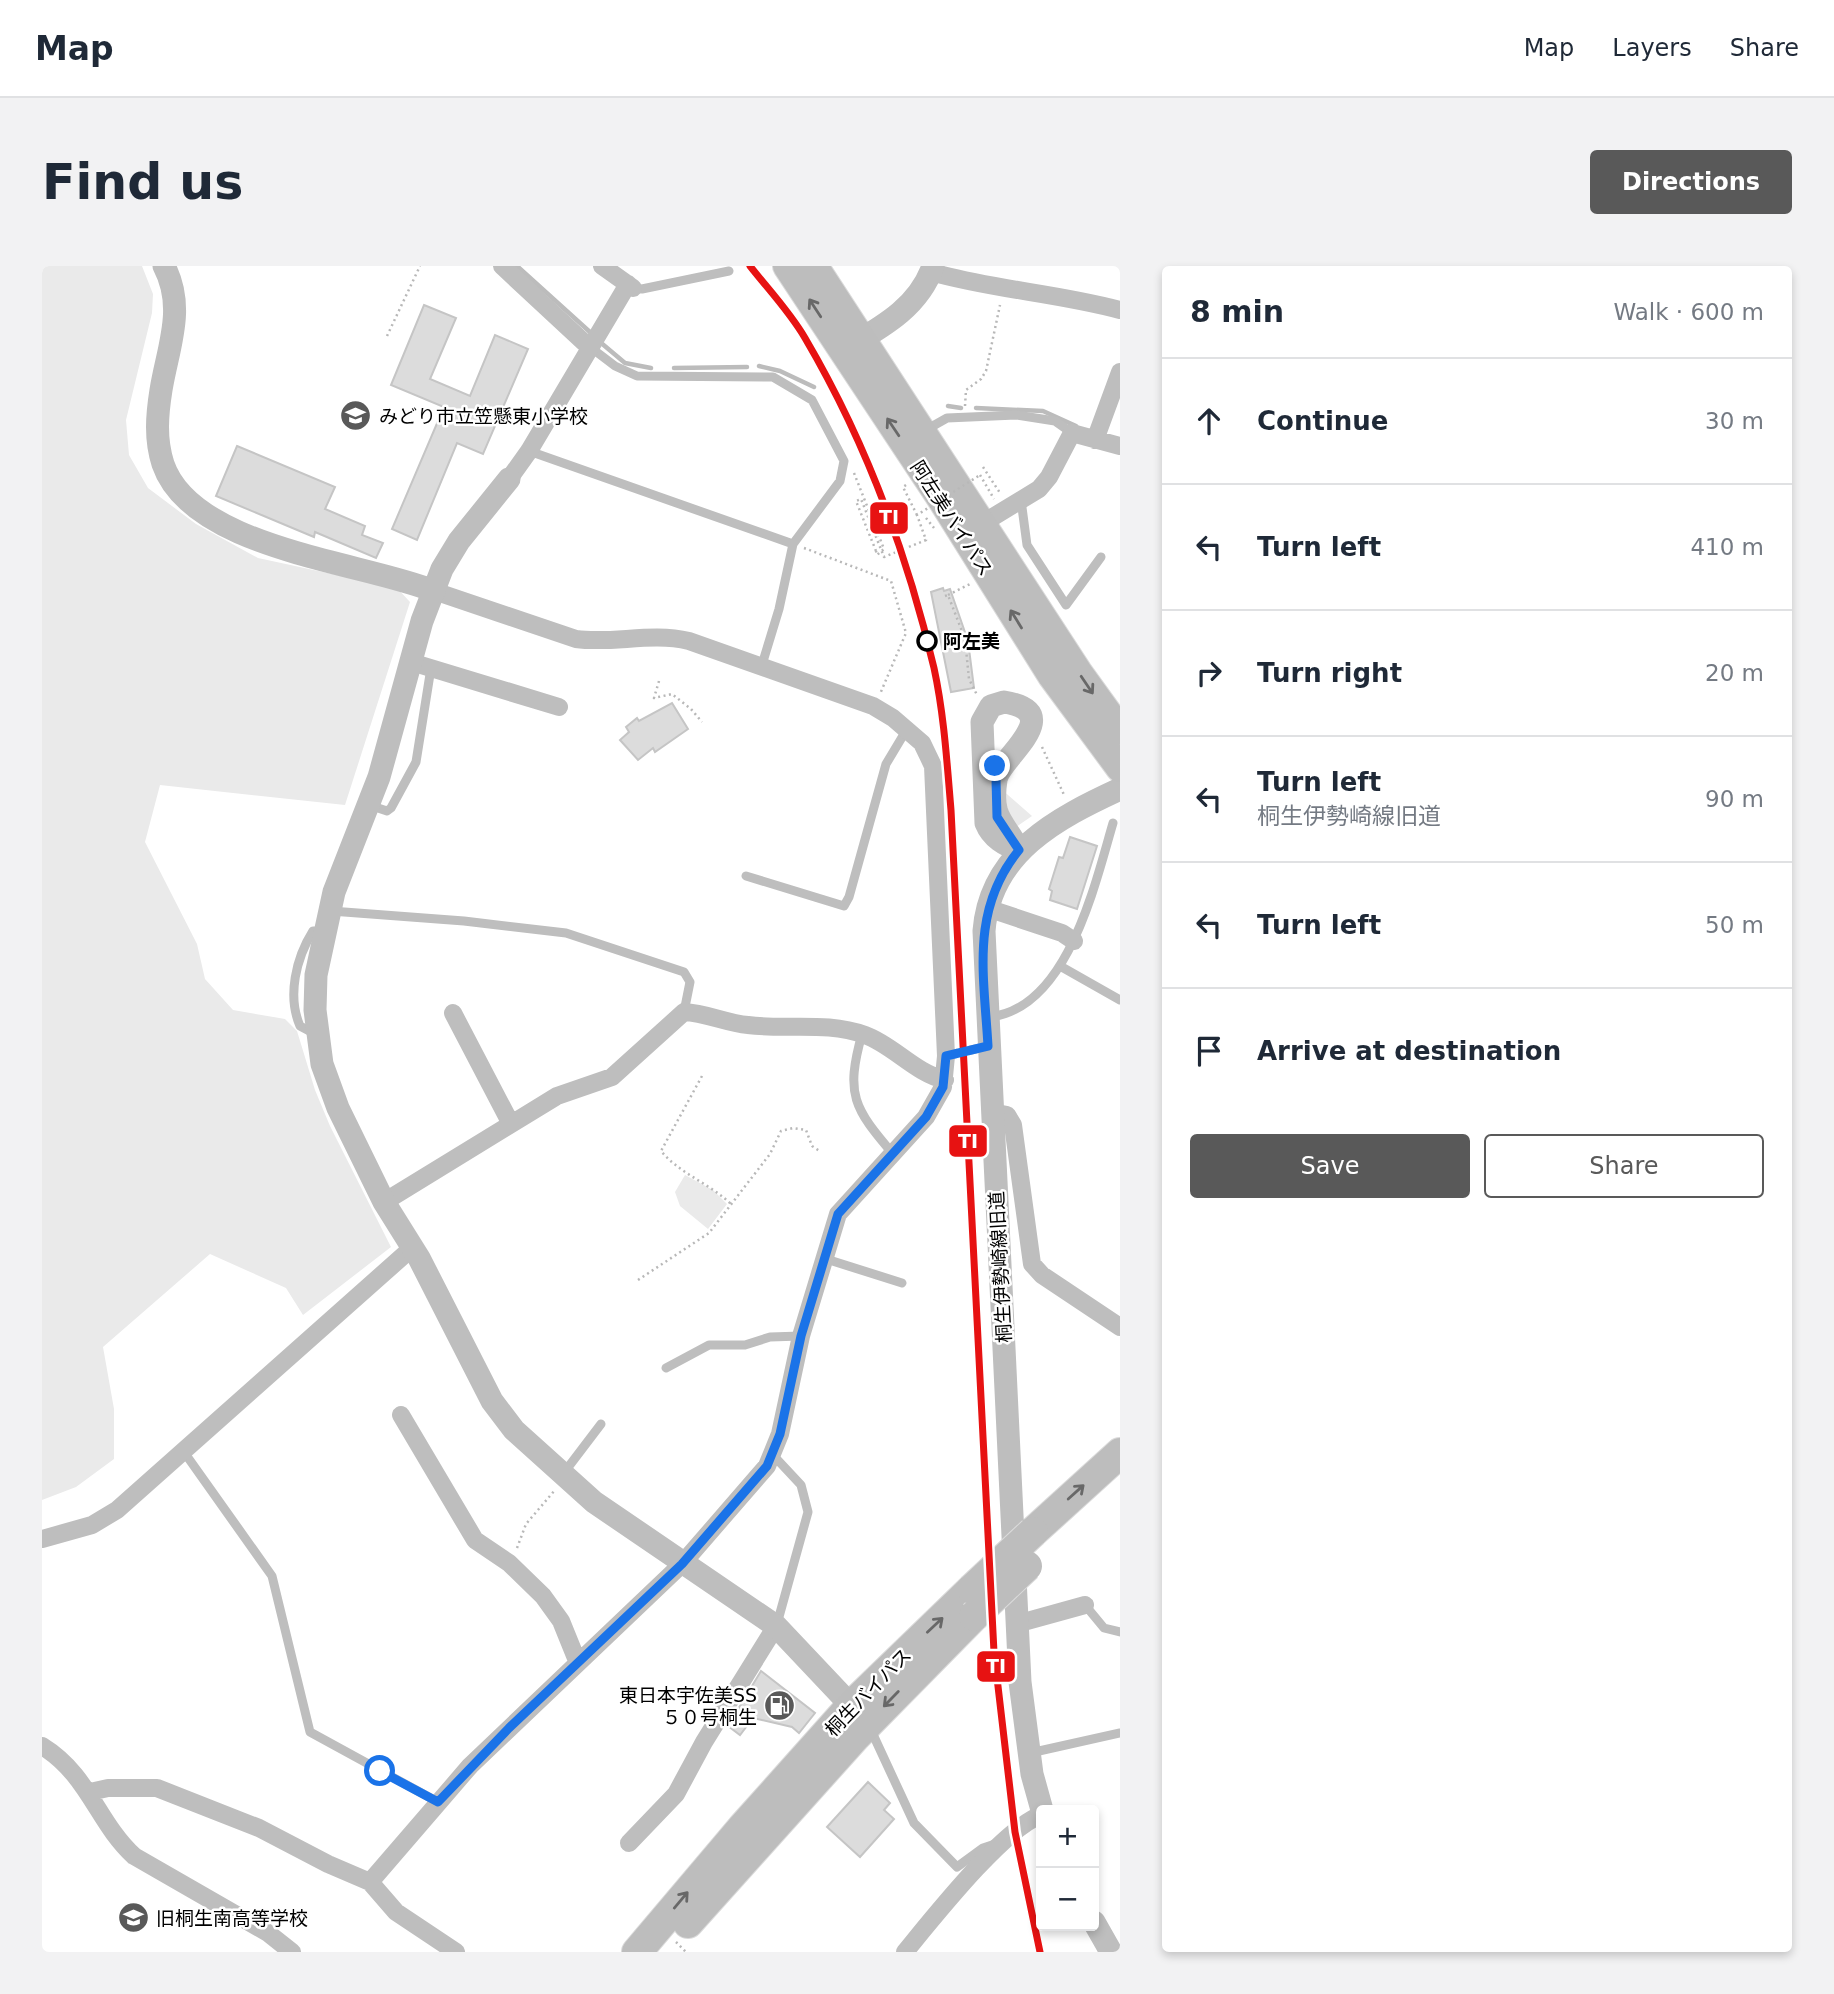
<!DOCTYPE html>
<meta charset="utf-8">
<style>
body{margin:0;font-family:"DejaVu Sans","Noto Sans JP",sans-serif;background:#f2f2f3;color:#1f2937}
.controls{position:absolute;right:21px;bottom:21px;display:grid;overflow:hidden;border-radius:7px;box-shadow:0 4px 10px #0003}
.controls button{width:63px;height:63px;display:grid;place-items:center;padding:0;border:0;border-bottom:2px solid #e0e1e3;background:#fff;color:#1f2937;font:35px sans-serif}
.stop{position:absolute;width:21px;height:21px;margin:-16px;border:5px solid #1a73e8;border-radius:50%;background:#fff}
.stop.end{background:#1a73e8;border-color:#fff;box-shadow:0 2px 7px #0008}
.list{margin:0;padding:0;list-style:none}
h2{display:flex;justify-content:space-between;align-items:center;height:91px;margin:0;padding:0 28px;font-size:30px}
h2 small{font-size:23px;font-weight:400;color:#747a83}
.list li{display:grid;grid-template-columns:46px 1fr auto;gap:21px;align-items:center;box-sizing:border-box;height:126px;padding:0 28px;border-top:2px solid #e0e1e3}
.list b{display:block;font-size:26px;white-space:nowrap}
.list p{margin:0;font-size:23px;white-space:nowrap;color:#747a83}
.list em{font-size:23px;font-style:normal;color:#747a83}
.actions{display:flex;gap:14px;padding:21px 28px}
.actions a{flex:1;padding:16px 0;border:2px solid #595959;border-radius:7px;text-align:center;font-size:24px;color:#595959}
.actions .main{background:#595959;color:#fff}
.icon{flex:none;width:38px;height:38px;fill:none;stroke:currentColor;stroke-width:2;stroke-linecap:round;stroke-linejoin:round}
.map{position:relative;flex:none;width:1078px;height:1686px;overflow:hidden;border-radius:7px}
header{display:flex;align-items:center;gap:42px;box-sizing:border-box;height:98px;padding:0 35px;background:#fff;border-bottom:2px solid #e0e1e3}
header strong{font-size:33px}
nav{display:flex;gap:38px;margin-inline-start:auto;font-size:24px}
.intro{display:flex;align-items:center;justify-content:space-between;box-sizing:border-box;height:168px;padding:0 42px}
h1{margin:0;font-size:49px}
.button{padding:18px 32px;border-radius:7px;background:#595959;color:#fff;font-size:24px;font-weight:700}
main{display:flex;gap:42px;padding:0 42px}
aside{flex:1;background:#fff;border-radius:7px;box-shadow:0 4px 10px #0003}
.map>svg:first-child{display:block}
</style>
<header>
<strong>Map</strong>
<nav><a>Map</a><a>Layers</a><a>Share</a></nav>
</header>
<div class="intro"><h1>Find us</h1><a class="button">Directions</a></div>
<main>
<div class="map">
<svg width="1078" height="1686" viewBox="0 0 1078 1686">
<rect width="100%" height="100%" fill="#fff"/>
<path fill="#eaeaea" d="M0,0H100L111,28L110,47L84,154L87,189L106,222L154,258L216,292L355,322L368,336L303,539L118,519L103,576L155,678L163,713L191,744L243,753L255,765L273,824L288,860L349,981L261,1049L244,1022L168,988L61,1081L72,1143V1193L34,1221L0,1234Z
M958,522L990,550L971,563Z
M643,909L671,924L685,938L666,963L638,940L633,926Z"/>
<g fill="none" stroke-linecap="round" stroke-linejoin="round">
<path stroke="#bcbcbc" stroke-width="4.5" d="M475,0L549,67
M558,76L583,97L609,102
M717,100L738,105L772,121
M632,102L705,101
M906,140L919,142
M934,142L1001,145L1034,160"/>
</g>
<path fill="#dcdcdc" stroke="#c5c5c5" stroke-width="2" d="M382,39L414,52L388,113L428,130L453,69L486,83L441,188L415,177L375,274L350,263L402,141L349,119Z
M195,180L293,221L283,243L323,260L320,269L341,277L334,292L273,266L272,271L174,230Z
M901,322L902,325L908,323L926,375L932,422L909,426L889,326Z
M630,437L646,463L613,486L611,482L596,494L578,474L587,466L584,461L595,452L597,455Z
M1028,571L1055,580L1035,643L1008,634L1010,625L1007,623L1017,591L1021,592Z
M719,1405L773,1447L757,1467L750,1461L711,1452L698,1469L686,1460Z
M826,1516L848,1537L842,1544L852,1553L818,1591L785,1561Z"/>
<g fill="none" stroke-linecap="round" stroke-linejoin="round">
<defs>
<path id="primary" d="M745,0L900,234L1010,410L1078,502
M772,0L1036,406L1078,464"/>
<path id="trunk" d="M991,1266L1078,1187
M646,1657L813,1471L932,1350
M595,1686L700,1562L810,1439L930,1323"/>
</defs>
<use href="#primary" stroke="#dbdbdb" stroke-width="30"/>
<use href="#trunk" stroke="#dbdbdb" stroke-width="32"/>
<path stroke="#b8b8b8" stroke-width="2.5" stroke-dasharray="2 3.5" stroke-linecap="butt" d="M345,70L378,0
M923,140L924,124L939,113L944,105L958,39
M941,201L958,227
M812,207L842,283L835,289L834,285
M938,209L952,233
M864,219L861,221L875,249
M884,252L892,262
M762,282L849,315L864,367L838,428
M906,329L928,318
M903,330L906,329L923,373L927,413L935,429
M617,415L612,432L630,428L649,443L660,456
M1000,481L1023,531
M660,810L619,885C638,908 667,917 689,938
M596,1014L667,967L728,888L739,865L751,862L764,864L770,880L779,886
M475,1282L484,1258L513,1224
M634,1676L644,1686"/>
<path stroke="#bebebe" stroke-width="9" d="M591,22L600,23L687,5
M548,81L573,100L595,110L731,111L770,134L802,195L798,215L751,278L737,343L719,402
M882,165L905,152L974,149L1013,155L1030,167
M487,185L751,278
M979,234L985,279L1024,339L1059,291
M327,539L345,545L349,542L374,496L389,402
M704,610L802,640L807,631L844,498L865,463
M289,645L422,655L524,667L642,706L648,716L642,746
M1018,700L1078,734
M946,751C1025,745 1053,618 1071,557
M273,768L258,760C245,730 254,692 271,665H282
M820,768C803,829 812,842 851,888
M904,790L946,780
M781,992L860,1017
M624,1102L667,1079H703L728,1071L759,1070
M142,1186L230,1310L268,1466L396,1536
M731,1189L759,1219L766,1246L735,1358
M521,1208L559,1158
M1043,1339L1062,1362L1078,1366
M828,1462L872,1557L915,1601L941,1582L953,1578
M988,1487L1078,1467"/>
<path stroke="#bebebe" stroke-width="18" d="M460,0L547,81
M560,0L591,22
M889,6C953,24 1015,27 1078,44
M1053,174L1078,106
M467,213L487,185L586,18
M941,257L997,223L1007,211L1030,167L1078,180
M369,396L517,441
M945,642L1020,667L1032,675
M411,747L469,858
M950,846L965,849L971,859L990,998L1000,1009L1078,1061
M342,936L515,830L570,811L642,746C664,747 684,757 706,759C745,764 785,755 823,769C851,779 873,807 903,814
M359,1149L433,1274L467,1297L501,1330L519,1355L536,1397
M0,1273L50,1259L75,1244L371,981
M974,1358L1043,1339
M0,1480C47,1509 55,1556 92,1590L226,1667L250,1686
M48,1526L66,1522H115L217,1562L286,1598L328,1616L354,1646L414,1686
M587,1577L634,1528L662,1476L734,1360
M328,1616L428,1500L640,1298L725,1200L738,1168L759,1070L796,948L884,851L901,821L904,790L891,500L880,477L851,452L831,440L647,375C609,366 572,378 534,373L392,325
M863,1686C891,1652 961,1563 999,1549"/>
<path stroke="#bebebe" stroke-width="23" d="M122,0C144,42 126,81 119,124C115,149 113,173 121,198C150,283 321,296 392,325
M806,81C840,61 877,41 891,0
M467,213L417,275L400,303L380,355L337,511L292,626L274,709L273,744L280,798L296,842L342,936L377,992L450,1135L472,1164L552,1236L734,1360L819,1450
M962,436C1027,447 957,492 954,514C948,553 962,555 977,584C963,579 950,572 944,557L940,456L949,440Z
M1000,1544L990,1508L978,1416L942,665C948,587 1015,552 1078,523
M1052,1656L1069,1686"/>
<use href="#primary" stroke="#bdbdbd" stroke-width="28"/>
<use href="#trunk" stroke="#bdbdbd" stroke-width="30"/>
<defs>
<path id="trunk-bridge" d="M930,1323L991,1266
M932,1350L985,1300"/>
</defs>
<use href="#trunk-bridge" stroke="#dbdbdb" stroke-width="32" stroke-linecap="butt"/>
<path stroke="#b8b8b8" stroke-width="2.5" stroke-dasharray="2 3.5" stroke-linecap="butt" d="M834,285L814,235L819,233L842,291L884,274L875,249L938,209"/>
<use href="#trunk-bridge" stroke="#bdbdbd" stroke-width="30"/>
<defs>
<path id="rail-1" d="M708,0C726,23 748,46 763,72C823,174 865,287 892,402C902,448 905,497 909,544L952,1386L973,1566L998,1686"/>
</defs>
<use href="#rail-1" stroke="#fff" stroke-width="12"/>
<use href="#rail-1" stroke="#e71212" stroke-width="7"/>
</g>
<defs><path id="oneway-shaft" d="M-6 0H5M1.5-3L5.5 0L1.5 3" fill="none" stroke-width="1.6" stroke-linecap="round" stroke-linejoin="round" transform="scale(1.75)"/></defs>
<g stroke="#686868">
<use href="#oneway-shaft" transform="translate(773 42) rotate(-123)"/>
<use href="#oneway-shaft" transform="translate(851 161) rotate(-124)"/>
<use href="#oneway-shaft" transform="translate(974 353) rotate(-122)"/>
<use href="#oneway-shaft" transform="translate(1045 419) rotate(56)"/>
<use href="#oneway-shaft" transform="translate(1034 1226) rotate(-42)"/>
<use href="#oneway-shaft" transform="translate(893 1359) rotate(-43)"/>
<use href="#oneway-shaft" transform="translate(849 1433) rotate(134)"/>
<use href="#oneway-shaft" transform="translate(639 1634) rotate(-50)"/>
</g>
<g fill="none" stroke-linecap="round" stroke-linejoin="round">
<path stroke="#1a73e8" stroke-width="9" d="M338,1505L396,1536L467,1462L640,1298L725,1200L738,1168L759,1070L796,948L884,851L901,821L904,790L946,780C942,709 928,644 977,584L955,551L954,513L962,499L953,500"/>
</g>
<defs>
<symbol id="school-disc" viewBox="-11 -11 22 22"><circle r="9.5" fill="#595959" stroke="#fff"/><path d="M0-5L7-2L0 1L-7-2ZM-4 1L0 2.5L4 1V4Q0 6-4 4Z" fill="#fff"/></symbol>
<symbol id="fuel-disc" viewBox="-11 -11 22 22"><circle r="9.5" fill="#595959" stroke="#fff"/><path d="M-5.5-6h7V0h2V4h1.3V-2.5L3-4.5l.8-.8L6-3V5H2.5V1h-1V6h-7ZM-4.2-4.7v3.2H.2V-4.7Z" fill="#fff"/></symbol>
</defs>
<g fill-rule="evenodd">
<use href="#school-disc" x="296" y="132" width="35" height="35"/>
<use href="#fuel-disc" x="720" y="1422" width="35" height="35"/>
<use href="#school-disc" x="74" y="1634" width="35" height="35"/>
</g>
<circle fill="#fff" stroke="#000" stroke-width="3.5" cx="885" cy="375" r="9"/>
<g text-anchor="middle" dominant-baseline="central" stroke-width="5" stroke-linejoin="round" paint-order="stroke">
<g font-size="19" fill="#000" stroke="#fff" text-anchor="start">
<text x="337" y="150">みどり市立笠懸東小学校</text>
<text x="715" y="1429" text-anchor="end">東日本宇佐美SS<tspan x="715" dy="22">５０号桐生</tspan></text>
<text x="114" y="1652">旧桐生南高等学校</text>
</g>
<g font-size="19" fill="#000" stroke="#fff">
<text transform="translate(910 252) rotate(57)">阿左美バイパス</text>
<text transform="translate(958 1001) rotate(-93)">桐生伊勢崎線旧道</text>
<text transform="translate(826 1426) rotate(-46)">桐生バイパス</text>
</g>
<g font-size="19" font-weight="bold" fill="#000" stroke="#fff" text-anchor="start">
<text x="901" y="375">阿左美</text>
</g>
</g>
<g stroke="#fff" stroke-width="2.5">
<rect x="827" y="235" width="40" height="34" rx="7" fill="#e71212"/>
<rect x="906" y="858" width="40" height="34" rx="7" fill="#e71212"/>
<rect x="934" y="1384" width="40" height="33" rx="7" fill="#e71212"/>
</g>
<g font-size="19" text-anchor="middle" font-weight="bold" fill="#fff">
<text x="847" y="258">TI</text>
<text x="926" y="882">TI</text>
<text x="954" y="1407">TI</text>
</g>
</svg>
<div class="controls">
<button>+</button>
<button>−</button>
</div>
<div class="stop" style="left:338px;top:1505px"></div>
<div class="stop end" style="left:953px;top:500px"></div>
</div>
<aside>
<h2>8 min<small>Walk · 600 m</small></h2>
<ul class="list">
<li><svg class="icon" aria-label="ahead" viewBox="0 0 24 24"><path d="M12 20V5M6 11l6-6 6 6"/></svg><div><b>Continue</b></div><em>30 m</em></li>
<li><svg class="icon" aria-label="left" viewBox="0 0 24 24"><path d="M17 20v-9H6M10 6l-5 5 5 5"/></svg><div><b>Turn left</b></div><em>410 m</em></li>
<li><svg class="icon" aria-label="right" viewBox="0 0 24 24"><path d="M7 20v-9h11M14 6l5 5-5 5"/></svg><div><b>Turn right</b></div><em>20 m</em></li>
<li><svg class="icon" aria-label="left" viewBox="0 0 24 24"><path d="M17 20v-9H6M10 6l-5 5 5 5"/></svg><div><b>Turn left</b><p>桐生伊勢崎線旧道</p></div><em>90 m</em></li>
<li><svg class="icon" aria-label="left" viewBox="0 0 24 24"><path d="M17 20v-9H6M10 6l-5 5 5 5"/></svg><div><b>Turn left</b></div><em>50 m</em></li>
<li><svg class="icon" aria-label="arrive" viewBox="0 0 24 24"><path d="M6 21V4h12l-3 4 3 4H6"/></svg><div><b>Arrive at destination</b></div></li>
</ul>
<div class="actions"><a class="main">Save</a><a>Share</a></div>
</aside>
</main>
